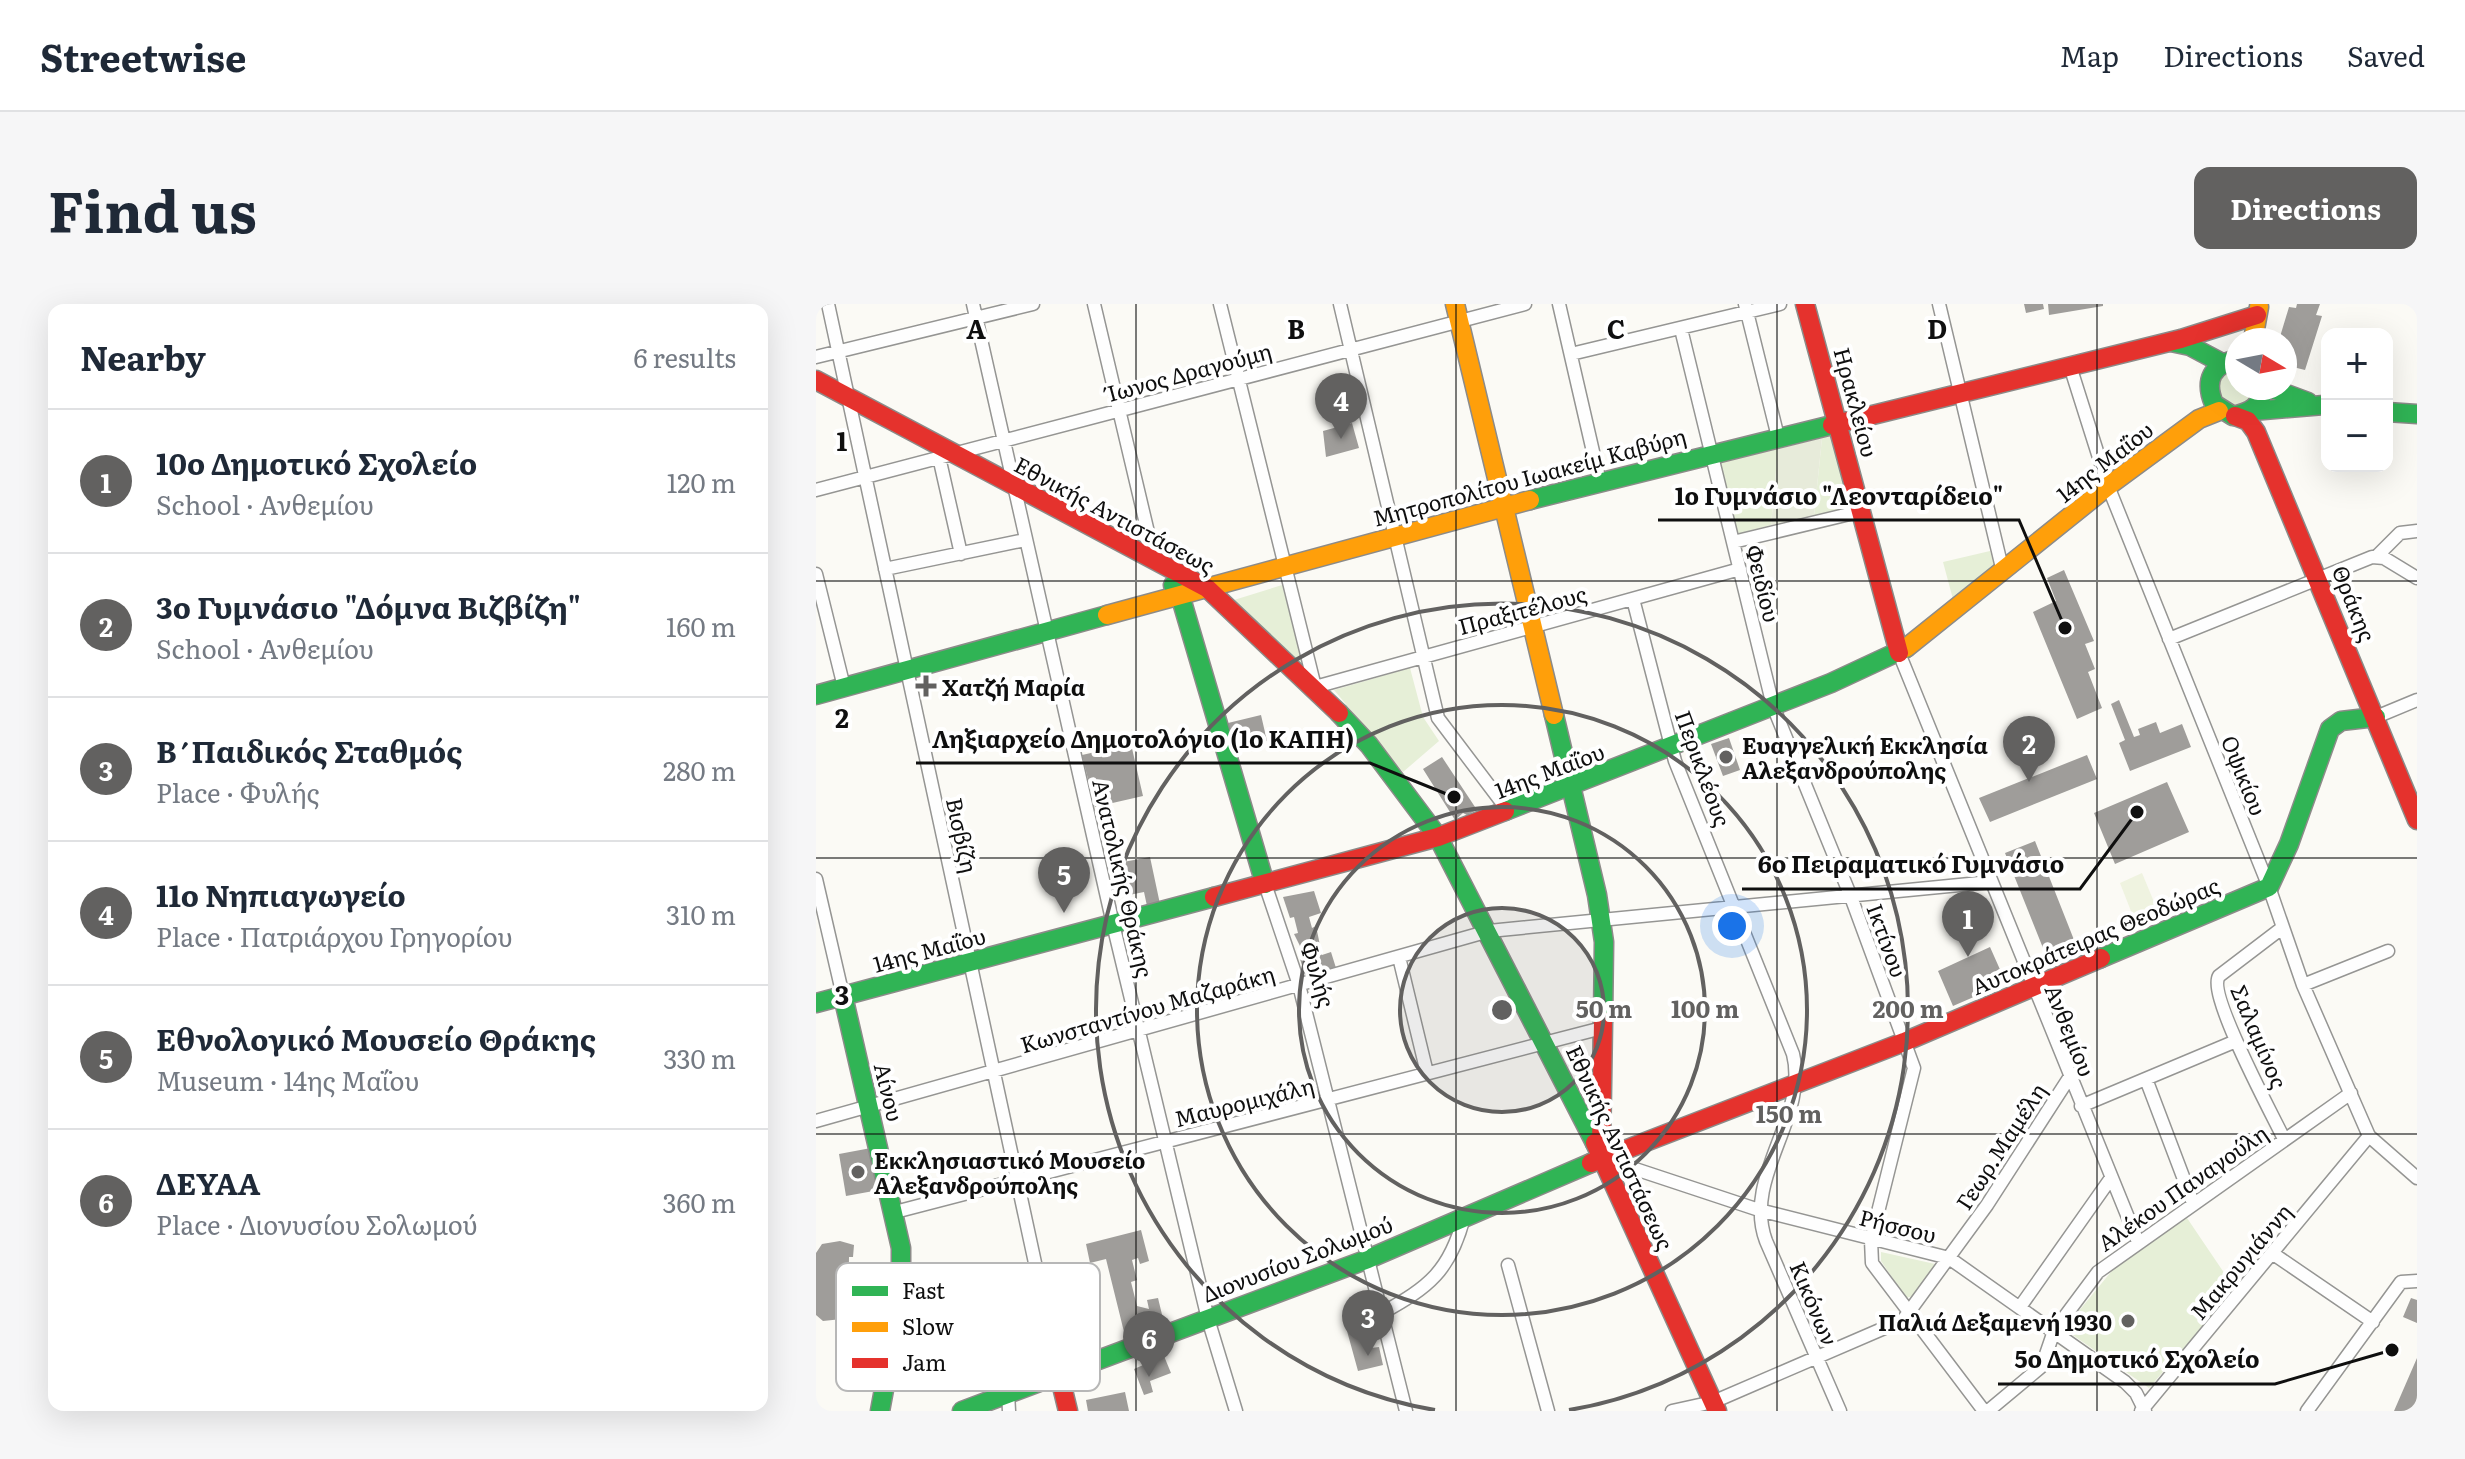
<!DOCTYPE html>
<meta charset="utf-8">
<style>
body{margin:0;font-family:Literata,serif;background:#f6f6f7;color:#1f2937}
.controls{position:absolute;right:24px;top:24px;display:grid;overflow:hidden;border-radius:16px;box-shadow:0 8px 32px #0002}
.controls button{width:72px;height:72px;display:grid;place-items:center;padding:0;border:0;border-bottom:2px solid #e0e1e3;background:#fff;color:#1f2937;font:40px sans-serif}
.compass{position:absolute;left:1409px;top:24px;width:72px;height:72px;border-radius:50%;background:#fff;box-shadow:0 8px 32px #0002;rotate:100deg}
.you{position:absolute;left:916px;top:622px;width:28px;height:28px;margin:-20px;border:6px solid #fff;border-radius:50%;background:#1a73e8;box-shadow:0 0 0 12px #1a73e833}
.badge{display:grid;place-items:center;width:52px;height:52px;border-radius:50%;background:#626160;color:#fff;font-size:26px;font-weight:700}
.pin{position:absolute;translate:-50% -66px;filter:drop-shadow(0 2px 4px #0008)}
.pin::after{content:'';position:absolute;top:42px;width:28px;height:24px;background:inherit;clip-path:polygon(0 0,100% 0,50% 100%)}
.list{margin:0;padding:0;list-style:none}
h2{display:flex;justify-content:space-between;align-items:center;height:104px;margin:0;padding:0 32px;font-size:34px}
h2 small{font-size:26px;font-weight:400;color:#747a83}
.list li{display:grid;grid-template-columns:52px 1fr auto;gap:24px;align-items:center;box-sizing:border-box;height:144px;padding:0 32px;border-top:2px solid #e0e1e3}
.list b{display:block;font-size:30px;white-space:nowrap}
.list p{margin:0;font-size:26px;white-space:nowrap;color:#747a83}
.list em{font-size:26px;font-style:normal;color:#747a83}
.map{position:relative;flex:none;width:1601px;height:1107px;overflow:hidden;border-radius:16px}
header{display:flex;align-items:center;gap:48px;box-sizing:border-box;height:112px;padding:0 40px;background:#fff;border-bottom:2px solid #e0e1e3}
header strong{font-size:38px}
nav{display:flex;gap:44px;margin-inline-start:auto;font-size:28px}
.intro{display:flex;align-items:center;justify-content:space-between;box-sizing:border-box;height:192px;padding:0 48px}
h1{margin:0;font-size:56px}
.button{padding:20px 36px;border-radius:16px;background:#626160;color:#fff;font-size:28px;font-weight:700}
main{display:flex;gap:48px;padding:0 48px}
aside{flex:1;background:#fff;border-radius:16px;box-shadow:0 8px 32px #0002}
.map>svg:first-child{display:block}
</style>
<header>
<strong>Streetwise</strong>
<nav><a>Map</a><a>Directions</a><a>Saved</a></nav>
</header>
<div class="intro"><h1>Find us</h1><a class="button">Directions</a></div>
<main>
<aside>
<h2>Nearby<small>6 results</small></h2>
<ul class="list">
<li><span class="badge">1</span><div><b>10ο Δημοτικό Σχολείο</b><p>School · Ανθεμίου</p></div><em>120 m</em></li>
<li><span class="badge">2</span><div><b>3ο Γυμνάσιο &quot;Δόμνα Βιζβίζη&quot;</b><p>School · Ανθεμίου</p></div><em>160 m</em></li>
<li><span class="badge">3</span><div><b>Β΄Παιδικός Σταθμός</b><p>Place · Φυλής</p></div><em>280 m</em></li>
<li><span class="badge">4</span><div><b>11ο Νηπιαγωγείο</b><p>Place · Πατριάρχου Γρηγορίου</p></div><em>310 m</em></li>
<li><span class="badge">5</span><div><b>Εθνολογικό Μουσείο Θράκης</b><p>Museum · 14ης Μαΐου</p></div><em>330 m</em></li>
<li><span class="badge">6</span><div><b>ΔΕΥΑΑ</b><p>Place · Διονυσίου Σολωμού</p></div><em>360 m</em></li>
</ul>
</aside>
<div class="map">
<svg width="1601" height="1107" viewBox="0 0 1601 1107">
<rect width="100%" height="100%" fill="#fbfaf5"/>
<path fill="#e6efd7" d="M1421,62V84H1444L1442,98L1408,106L1397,79L1407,66Z
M1019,129L1039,203L998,212L1006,134Z
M962,145L955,221L921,230L903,159Z
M1174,247L1180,268L1138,299L1127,258Z
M466,281L489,367L418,296Z
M594,364L607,413L623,437L587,468L518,386Z
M1371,914L1419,985L1333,1084L1248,1025L1299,963Z
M1065,948L1119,960L1097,992L1090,994L1065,957Z"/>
<path fill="#e7ebda" d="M1006,134L998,212L955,221L962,145Z"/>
<path fill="#eff3e0" d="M1326,569L1343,610L1320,620L1304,579Z"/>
<path fill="#9f9d9a" d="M1208,0H1227L1228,5L1210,9Z
M1232,0H1287V2L1233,11Z
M1481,0H1504L1500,11L1506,12L1489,66L1469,61V36H1463L1473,3L1480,4Z
M536,119L543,144L510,153L507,127Z
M1248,266L1278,337L1269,340L1279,365L1272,368L1286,404L1261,415L1217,308L1240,297L1231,274Z
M1303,396L1318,433L1324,431L1322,425L1340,418L1344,429L1366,420L1375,443L1314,467L1303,439L1309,436L1295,400Z
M445,411L451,437L418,445L412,419Z
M913,434L924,466L907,472L895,440Z
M315,440L327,492L279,503L266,451Z
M1271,451L1281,475L1174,518L1163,494Z
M626,453L661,506L651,511L647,509L639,516L607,465Z
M1351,478L1373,528L1299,560L1278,509Z
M1219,537L1262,646L1233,659L1189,549Z
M334,553L344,600L331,602L328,588L308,592L302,559Z
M498,587L505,609L493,613L496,624L500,622L506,651L515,648L520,664L490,674L484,655L490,654L478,630L482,629L478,613L474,614L467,593Z
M1174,643L1190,679L1137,702L1122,667Z
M55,844L63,886L30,892L23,850Z
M325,926L333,957L324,960L322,954L316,956L321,976L315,978L321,1002L333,1005L331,996L342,994L350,1027L310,1036L290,955L274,959L270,940Z
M24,937L38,941L37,953H33L32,1010L26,1015L7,1017L0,1011V949L6,940Z
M1595,994L1601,996V1019L1587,1013Z
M548,1021L555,1044L563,1043L567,1061L542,1067L531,1027Z
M348,1052L355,1069L334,1077L337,1088L328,1091L318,1065Z
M1601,1054V1107H1578Z
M309,1088L313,1107H272L270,1096Z"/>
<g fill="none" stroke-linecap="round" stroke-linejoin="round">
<defs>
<path id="street" d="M12,0L243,1070
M157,0L297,620L392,1015L420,1107
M278,0L339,258
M404,0L499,383L924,265
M524,0L622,414L693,508
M743,0L784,178
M929,0L962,133
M1123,0L1187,268
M865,25L957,402L1035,593L1098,764L1055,936L1056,959L1168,1107
M755,50L964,0
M0,53L217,0
M1254,62L1292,182L1453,583L1487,681L1553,832L1601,874
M123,153L145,250
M0,186L709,0
M917,238L1046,207
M1561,252L1584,229L1601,227
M69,265L209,236
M0,270L28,383
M817,295L859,457L977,750C993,813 926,873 950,937L1024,1107
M1353,335L1556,253L1568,254L1601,274
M1083,349L1322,938
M1560,413L1601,396
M0,575L27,692
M449,580L483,681L590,1107
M1466,624L1403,672C1391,690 1456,810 1468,835
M583,653L611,769
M1487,681L1572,647
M1330,775L1377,899
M1265,802L1420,737
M0,817L673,627L1174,578
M786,854L943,906L1133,954L1309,1078L1320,1089L1329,1107
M79,908L786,724
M1456,949L1557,1018
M692,961L732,1107
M1204,1003L1295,874
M566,1009C613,983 634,967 648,913
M192,1089L193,1107
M856,1107L897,1098L1087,1016L1171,901L1253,774
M1172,1107L1226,1062L1238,1027L1282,968L1535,789
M1325,1107L1553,832
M1491,1107L1585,978L1601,977"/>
<path id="fast" d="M1355,38L1374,42L1406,59
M1421,55C1396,61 1388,76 1398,100L1417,112C1435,108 1444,103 1448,84
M1454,84L1492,98
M1436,107L1508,101
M1571,108L1601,110
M714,196L1016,121
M357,281L364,291L449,580
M0,391L291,311
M523,409L553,441L622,533L779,839
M738,411L781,591L788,638L787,717
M689,507L1015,379L1090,344
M1285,654L1453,583L1473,540L1514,425L1525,417L1560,413
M27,692L85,944V994L64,1107
M0,699L398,593
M146,1107L552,955L775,859"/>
<path id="slow" d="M639,0L738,411
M1437,36L1443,3
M291,311L714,196
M1090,344L1292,182L1383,115L1403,107"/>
<path id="jam" d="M989,0L1083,349
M0,76L391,284L523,409
M1419,112L1432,117L1440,128L1601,516
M1016,121L1365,35L1441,11
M398,593L622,533L689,507
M779,839L901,1107
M785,844L787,717
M775,859L1088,738L1285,654
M243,1070L252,1107"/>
</defs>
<use href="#street" stroke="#959593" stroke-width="15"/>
<use href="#fast" stroke="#8c8b89" stroke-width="21"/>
<use href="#slow" stroke="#8c8b89" stroke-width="21"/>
<use href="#jam" stroke="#8c8b89" stroke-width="21"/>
<use href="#street" stroke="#fefefe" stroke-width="12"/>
<use href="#fast" stroke="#30b455" stroke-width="18"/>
<use href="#slow" stroke="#ff9f0a" stroke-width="18"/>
<use href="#jam" stroke="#e5322d" stroke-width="18"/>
</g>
<path fill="none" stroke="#0f0f0f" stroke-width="2" stroke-opacity="0.55" d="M320,0V1107M640,0V1107M961,0V1107M1281,0V1107M0,277H1601M0,554H1601M0,830H1601"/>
<circle cx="686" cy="706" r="102" fill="#626160" fill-opacity=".12"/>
<g fill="none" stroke="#626160" stroke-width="4">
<circle cx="686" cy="706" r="102"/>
<circle cx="686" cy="706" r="203"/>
<circle cx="686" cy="706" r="305"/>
<path d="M619 1106A406 406 0 1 1 753 1106"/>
</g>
<g fill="#626160" stroke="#fff" stroke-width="3">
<path d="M106 370h8v8h8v8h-8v8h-8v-8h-8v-8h8z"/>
<circle cx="910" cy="453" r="8"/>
<circle cx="42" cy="868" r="8"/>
<circle cx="1312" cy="1017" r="8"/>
</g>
<g text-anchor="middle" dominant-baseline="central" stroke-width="8" stroke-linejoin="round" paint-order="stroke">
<g font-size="22" fill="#0f0f0f" stroke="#fff">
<text transform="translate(373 67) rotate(-15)">Ίωνος Δραγούμη</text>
<text transform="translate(1041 98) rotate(75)">Ηρακλείου</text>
<text transform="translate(1288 157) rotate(-38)">14ης Μαΐου</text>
<text transform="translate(713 172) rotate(-15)">Μητροπολίτου Ιωακείμ Καβύρη</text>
<text transform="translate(299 210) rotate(28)">Εθνικής Αντιστάσεως</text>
<text transform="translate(948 279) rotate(76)">Φειδίου</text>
<text transform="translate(1539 299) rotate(68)">Θράκης</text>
<text transform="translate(706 305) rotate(-15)">Πραξιτέλους</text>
<text transform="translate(888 464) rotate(70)">Περικλέους</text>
<text transform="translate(733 466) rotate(-21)">14ης Μαΐου</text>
<text transform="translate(1429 471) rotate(68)">Οψικίου</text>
<text transform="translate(147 531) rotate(78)">Βισβίζη</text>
<text transform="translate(308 574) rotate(77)">Ανατολικής Θράκης</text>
<text transform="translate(1279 631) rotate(-23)">Αυτοκράτειρας Θεοδώρας</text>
<text transform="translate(1072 636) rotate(70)">Ικτίνου</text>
<text transform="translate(113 645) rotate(-15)">14ης Μαΐου</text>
<text transform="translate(503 670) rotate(73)">Φυλής</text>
<text transform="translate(331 704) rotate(-16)">Κωνσταντίνου Μαζαράκη</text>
<text transform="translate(1255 726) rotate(68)">Ανθεμίου</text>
<text transform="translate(1444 732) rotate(67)">Σαλαμίνος</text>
<text transform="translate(74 788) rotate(76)">Αίνου</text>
<text transform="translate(428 797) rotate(-14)">Μαυρομιχάλη</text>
<text transform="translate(1184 842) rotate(-57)">Γεωρ.Μαμέλη</text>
<text transform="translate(805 843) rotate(65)">Εθνικής Αντιστάσεως</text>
<text transform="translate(1366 883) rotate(-35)">Αλέκου Παναγούλη</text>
<text transform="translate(1082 921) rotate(14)">Ρήσσου</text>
<text transform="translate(481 954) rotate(-21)">Διονυσίου Σολωμού</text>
<text transform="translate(1424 957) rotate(-50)">Μακρυγιάννη</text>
<text transform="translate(999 999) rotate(67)">Κικόνων</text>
</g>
<g font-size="22" font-weight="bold" fill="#0f0f0f" stroke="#fff" text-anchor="start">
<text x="126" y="382">Χατζή Μαρία</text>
<text x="926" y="440">Ευαγγελική Εκκλησία<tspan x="926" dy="25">Αλεξανδρούπολης</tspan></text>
<text x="58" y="855">Εκκλησιαστικό Μουσείο<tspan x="58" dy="25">Αλεξανδρούπολης</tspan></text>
<text x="1296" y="1017" text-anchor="end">Παλιά Δεξαμενή 1930</text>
</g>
</g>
<rect x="20" y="959" width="264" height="128" rx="12" fill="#fff" stroke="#b7b7b7" stroke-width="2"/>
<rect x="36" y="982" width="36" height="10" fill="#30b455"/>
<rect x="36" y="1018" width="36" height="10" fill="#ff9f0a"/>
<rect x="36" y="1054" width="36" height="10" fill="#e5322d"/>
<g font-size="22" fill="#0f0f0f">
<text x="86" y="995">Fast</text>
<text x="86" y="1031">Slow</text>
<text x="86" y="1067">Jam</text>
</g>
<g font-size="26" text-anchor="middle" font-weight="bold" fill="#0f0f0f" stroke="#fff" stroke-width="8" stroke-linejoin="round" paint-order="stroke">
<text x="160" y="35">A</text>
<text x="480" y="35">B</text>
<text x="800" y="35">C</text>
<text x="1121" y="35">D</text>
<text x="26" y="147">1</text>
<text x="26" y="424">2</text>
<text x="26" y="701">3</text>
</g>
<circle cx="686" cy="706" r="12" fill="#626160" stroke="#fff" stroke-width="4"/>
<g font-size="24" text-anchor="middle" font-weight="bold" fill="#626160" stroke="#fff" stroke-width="8" stroke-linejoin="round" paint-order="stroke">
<text x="788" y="714">50 m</text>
<text x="889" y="714">100 m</text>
<text x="1092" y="714">200 m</text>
<text x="973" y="819">150 m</text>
</g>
<path fill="none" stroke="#0f0f0f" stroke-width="3" d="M1249 324L1203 216H842M638 493L554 459H100M1321 508L1264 585H926M1576 1046L1459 1080H1182"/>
<g fill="#0f0f0f" stroke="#fff" stroke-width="3">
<circle cx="1249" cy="324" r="8"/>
<circle cx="638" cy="493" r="8"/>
<circle cx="1321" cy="508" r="8"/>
<circle cx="1576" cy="1046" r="8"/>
</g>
<g font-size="24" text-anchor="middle" font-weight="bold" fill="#0f0f0f" stroke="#fff" stroke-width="8" stroke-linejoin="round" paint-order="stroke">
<text x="1023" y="201">1ο Γυμνάσιο "Λεονταρίδειο"</text>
<text x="327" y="444">Ληξιαρχείο Δημοτολόγιο (1ο ΚΑΠΗ)</text>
<text x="1095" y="569">6ο Πειραματικό Γυμνάσιο</text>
<text x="1321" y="1064">5ο Δημοτικό Σχολείο</text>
</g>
</svg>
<div class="controls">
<button>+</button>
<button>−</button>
</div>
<svg class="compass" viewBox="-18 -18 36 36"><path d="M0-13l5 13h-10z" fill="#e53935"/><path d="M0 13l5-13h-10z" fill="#747a83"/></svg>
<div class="you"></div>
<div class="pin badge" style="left:1152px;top:653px">1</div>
<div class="pin badge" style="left:1213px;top:478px">2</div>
<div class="pin badge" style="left:552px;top:1052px">3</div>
<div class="pin badge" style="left:525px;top:135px">4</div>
<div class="pin badge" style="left:248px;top:609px">5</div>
<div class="pin badge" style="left:333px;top:1073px">6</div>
</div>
</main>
